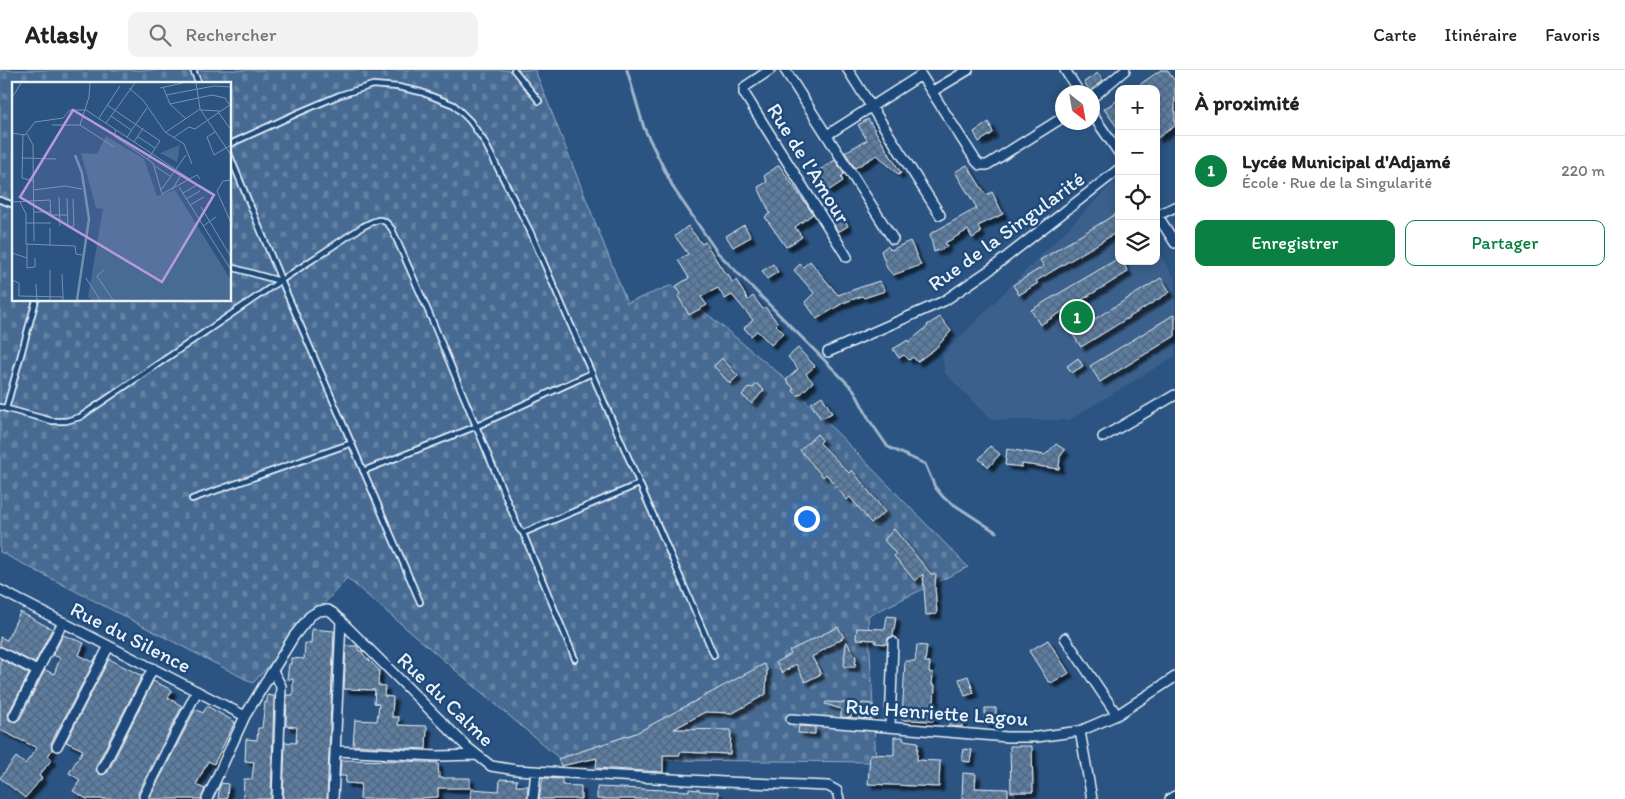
<!DOCTYPE html>
<html lang="fr">
<meta charset="utf-8">
<style>
body{margin:0;font-family:Itim,sans-serif;background:#f2f2f2;color:#222}
.controls{position:absolute;right:15px;top:15px;display:grid;overflow:hidden;border-radius:10px;box-shadow:0 2px 8px #0003}
.controls button{width:45px;height:45px;display:grid;place-items:center;padding:0;border:0;border-bottom:1px solid #e0e0e0;background:#fff;color:#222;font:25px sans-serif}
.compass{position:absolute;left:1055px;top:15px;width:45px;height:45px;border-radius:50%;background:#fff;box-shadow:0 2px 8px #0003;rotate:149deg}
.you{position:absolute;left:806px;top:448px;width:18px;height:18px;margin:-12px;border:4px solid #fff;border-radius:50%;background:#1a73e8;box-shadow:0 0 0 8px #1a73e833}
.badge{display:grid;place-items:center;width:32px;height:32px;border-radius:50%;background:#0b8043;color:#fff;font-size:16px;font-weight:700}
.pin{position:absolute;translate:-50% -50%;border:2px solid #fff;box-shadow:0 1px 5px #0006}
.list{margin:0;padding:0;list-style:none}
h2{display:flex;justify-content:space-between;align-items:center;height:65px;margin:0;padding:0 20px;font-size:21px}
h2 small{font-size:16px;font-weight:400;color:#767676}
.list li{display:grid;grid-template-columns:32px 1fr auto;gap:15px;align-items:center;box-sizing:border-box;height:70px;padding:0 20px;border-top:1px solid #e0e0e0}
.list b{display:block;font-size:19px;white-space:nowrap}
.list p{margin:0;font-size:16px;white-space:nowrap;color:#767676}
.list em{font-size:16px;font-style:normal;color:#767676}
.actions{display:flex;gap:10px;padding:15px 20px}
.actions a{flex:1;padding:11px 0;border:1px solid #0b8043;border-radius:10px;text-align:center;font-size:18px;color:#0b8043}
.actions .main{background:#0b8043;color:#fff}
.icon{flex:none;width:28px;height:28px;fill:none;stroke:currentColor;stroke-width:2;stroke-linecap:round;stroke-linejoin:round}
.map{position:relative;flex:none;width:1175px;height:729px;overflow:hidden}
header{display:flex;align-items:center;gap:30px;box-sizing:border-box;height:70px;padding:0 25px;background:#fff;border-bottom:1px solid #e0e0e0}
header strong{font-size:24px}
nav{display:flex;gap:28px;margin-inline-start:auto;font-size:18px}
.search{width:350px;height:45px;background:#f2f2f2;display:flex;align-items:center;gap:12px;box-sizing:border-box;padding:0 18px;border-radius:10px;color:#767676;font-size:19px}
main{display:flex}
aside{flex:1;background:#fff}
.map>svg:first-child{display:block}
</style>
<header>
<strong>Atlasly</strong>
<div class="search"><svg class="icon" aria-label="search" viewBox="0 0 24 24"><circle cx="10" cy="10" r="6"/><path d="M15 15l6 6"/></svg>Rechercher</div>
<nav><a>Carte</a><a>Itinéraire</a><a>Favoris</a></nav>
</header>
<main>
<div class="map">
<svg width="1175" height="729" viewBox="0 0 1175 729">
<defs>
<pattern id="cemetery-stones" width="16" height="16" patternUnits="userSpaceOnUse" patternTransform="scale(1.25)"><rect width="16" height="16" fill="#476b93"/><path d="M2 7V4a2 2 0 0 1 4 0v3zM10 15v-3a2 2 0 0 1 4 0v3z" fill="#6281a3"/></pattern>
<pattern id="building-cross-hatch" width="8" height="8" patternUnits="userSpaceOnUse" patternTransform="scale(1.25)"><rect width="8" height="8" fill="#5d7da1"/><path d="M0 0l8 8M0 8l8-8" fill="none" stroke="#53657a"/></pattern>
<filter id="shadow"><feDropShadow dx="4.5" dy="4.5" stdDeviation="1" flood-color="#0009"/></filter>
</defs>
<rect width="100%" height="100%" fill="#2b5482"/>
<filter id="ink" filterUnits="userSpaceOnUse"><feTurbulence type="fractalNoise" baseFrequency=".02" numOctaves="2"/><feDisplacementMap in="SourceGraphic" scale="10" xChannelSelector="R" yChannelSelector="G"/><feConvolveMatrix kernelMatrix="1 2 1 2 8 2 1 2 1" color-interpolation-filters="sRGB"/></filter>
<g filter="url(#ink)">
<path fill="#3a608b" d="M1116,110L1119,115V191H1156V178L1175,209V286L1069,350H991L945,303L942,285Z"/>
<path fill="url(#cemetery-stones)" stroke="#98aec6" fill-rule="evenodd" d="M0,0H535L627,233L672,215L781,305L968,497L868,546L876,692L560,689L347,508L253,613L0,482ZM14,14H230V230H14Z"/>
<g fill="none" stroke-linecap="round" stroke-linejoin="round">
<path stroke="#a0b6cb" stroke-width="3" d="M627,0L644,58L674,119L717,182L854,320L870,351L888,377L925,394L935,417L944,428L996,462"/>
</g>
<path fill="url(#building-cross-hatch)" stroke="#e8f1f8" filter="url(#shadow)" d="M1161,0H1167L1175,11V56L1156,69V19H1133Z
M1098,3L1103,10L1090,21L1084,12Z
M1119,29V60L1104,39Z
M868,49L901,103L899,105L877,85L855,98L845,82L867,70L858,55Z
M989,52L993,63L979,72L974,62Z
M835,90L844,104L841,107L843,111L828,121L815,103Z
M779,95L813,144L795,157L802,167L786,177L765,147L770,143L758,117L767,112L764,106Z
M967,95L986,125L992,122L1003,144L978,156L981,163L972,168L968,160L945,173L947,177L934,182L930,164L977,138L955,102Z
M1119,142V161L1036,211L1038,213L1019,225L1013,215L1044,196L1040,190Z
M841,143L848,156L838,162L831,149Z
M744,155L751,167L733,177L726,166Z
M688,156L702,174L705,172L726,205L728,204L732,212L736,210L748,230L753,226L763,239L765,237L778,253L776,255L784,263L771,275L757,261L751,266L744,258L753,250L732,225L725,229L718,218L701,227L707,235L689,245L678,226L681,224L676,216L689,208L678,190L688,184L675,166Z
M910,171L921,195L893,205L887,198L881,181L887,176L891,180Z
M1119,188V191H1122L1128,202L1040,255L1031,240Z
M810,191L838,225L879,211L885,221L864,228L862,226L843,233L817,249L805,232L814,223L794,200L800,194L803,197Z
M773,194L778,202L767,209L762,201Z
M1161,208L1170,222L1081,277L1072,263Z
M1175,244V266L1100,312L1090,296Z
M940,247L951,261L936,278L917,292L913,287L909,290L904,285L899,288L893,279L908,270L909,272L928,256L927,255Z
M798,278L815,296L806,304L813,312L800,325H797L793,321L794,319L786,310L798,299L788,287Z
M722,288L738,306L730,314L714,296Z
M1078,288L1083,296L1072,303L1067,296Z
M757,314L764,320L752,334L742,325L749,317L753,318Z
M822,326L832,343L821,349L811,333Z
M817,364L822,370L820,373L849,403L852,400L885,442L871,453L850,427L847,430L826,404L823,407L800,380Z
M1056,374L1065,380L1060,387L1059,399L1022,394V397L1005,395L1007,379L1045,385Z
M990,376L1000,384L989,397L979,389Z
M894,459L931,504H936L935,516L937,544L926,545L923,504L915,511L894,486L896,484L884,470Z
M20,542L52,559L35,593L0,576V567L7,570Z
M887,546L896,547L893,566L888,568L887,574L875,573L876,570L856,569L857,558L885,559Z
M838,557L844,567L812,587L821,604L805,612L796,594L782,603L776,592L791,584L789,581Z
M312,559L334,561L327,729H283L285,672L296,673L297,657L286,656L287,625H293V609H287L289,594H291V588L304,589L305,573L311,574Z
M63,565L84,573L79,585L93,592L97,586L51,673L52,680L48,686L52,689L39,706L42,708L25,728L0,708L16,687L25,694L37,678L0,660V590L1,589L29,604L8,644L9,650L15,652L20,649L45,600L54,604L60,588L53,585Z
M1048,570L1069,603L1053,613L1048,611L1029,581Z
M846,571L856,587L855,597H844Z
M917,575L927,576L925,592H930L929,602L933,603L932,615H935L933,651L902,650L905,591H915Z
M346,576H357L359,581H362L363,584L379,600L378,615L385,616L384,626L393,627L392,647H399L398,655L427,656L426,679L353,675L355,650L377,651L379,634L374,633L375,620L344,619Z
M109,589L142,606L96,696V700L99,704L103,705L108,702L153,611L172,620L168,628L182,636L138,723L139,729H87L73,721L80,710L69,703L83,680L66,672Z
M764,594L767,599L766,624L733,643L705,642L674,659L731,660L730,684L680,682V685H663V702L596,698L597,688L561,696L558,689L636,663Z
M968,606L974,623L965,626L959,609Z
M267,625L274,626L271,729H243L244,709H252L254,692L245,691L246,669L257,670L258,658H262L265,632L267,633Z
M826,632L852,633L851,648L841,647V639L825,634Z
M862,633L873,634L872,649L859,648Z
M207,636L235,652L214,694L208,691L196,715L205,719L201,729H149L194,642L195,639L203,643Z
M985,638H996V654H985Z
M950,645L963,646L962,657L949,656Z
M799,656L815,657V664L798,663Z
M894,667H903V670L918,672L917,690L940,691L939,717L868,714L870,684L894,685Z
M1010,676H1032L1033,722H1011Z
M964,679L972,680L970,692L962,691Z
M341,690L406,691L438,693L439,708H470V718H438V727L421,728V729H360L361,714L345,713L346,706H340Z
M963,703L976,704L975,718L1008,719V729H962Z
M543,708L562,709V715L581,716V729H539Z
M500,709L517,710L516,716H528L527,729H470L471,719L499,721Z
M221,713L228,714L227,729H218L219,719Z
M597,717L689,721V719L700,720V721L718,722V729H597Z"/>
<g fill="none" stroke-linecap="round" stroke-linejoin="round">
<defs>
<path id="service" d="M193,0L199,14
M514,0L539,31
M230,74L300,42L340,25L373,15L398,17L421,22L454,35L470,51L484,71L530,161L714,585
M230,86L281,210L420,532
M0,130L14,135
M230,197L280,211
M0,337L52,351H66L80,347L280,211L362,157C376,150 382,145 392,159L429,243L519,459L523,463L575,589
M6,339L36,230
M363,401L477,356L592,303
M192,429L352,373
M523,463L639,414"/>
<path id="minor" d="M770,0L746,16L744,19V23L847,187
M785,0L893,169
M848,0L940,145
M1065,0L1079,22
M933,21L968,0
M1092,28L1125,0
M1092,44L1119,83
M827,65L921,5L976,91L980,95H987L1062,48
M1156,143L1175,173
M1158,145L1175,137
M828,282L944,231L991,199L1119,99
M1103,367L1175,325
M0,520L245,646
M1065,568L1117,645
M0,582L37,601
M273,601L281,616L277,729
M14,646L63,552
M791,649L1007,667H1037L1080,661
M890,657L893,572
M57,676L109,576
M335,681L438,686L476,685
M102,699L153,598
M144,726L197,621
M207,729L245,646L294,566L310,546L318,541L328,540L333,543L467,677L491,696L516,700L724,712L828,716L837,721L839,729
M333,729L341,550
M533,729L536,701
M1092,729L1080,661L1117,645L1175,607
M1170,729L1175,726"/>
</defs>
<use href="#service" stroke="#e8f1f8" stroke-width="8"/>
<use href="#minor" stroke="#e8f1f8" stroke-width="12"/>
<use href="#service" stroke="#1f4a7a" stroke-width="4.5"/>
<use href="#minor" stroke="#1f4a7a" stroke-width="9"/>
</g>
</g>
<g text-anchor="middle" dominant-baseline="central" stroke-width="5" stroke-linejoin="round" paint-order="stroke">
<g font-size="21" fill="#e8f1f8" stroke="#1f4a7a">
<text transform="translate(809 93) rotate(58)">Rue de l'Amour</text>
<text transform="translate(1006 161) rotate(-36)">Rue de la Singularité</text>
<text transform="translate(131 567) rotate(27)">Rue du Silence</text>
<text transform="translate(446 629) rotate(44)">Rue du Calme</text>
<text transform="translate(937 642) rotate(4)">Rue Henriette Lagou</text>
</g>
</g>
<g transform="translate(12 12)">
<rect width="219" height="219" fill="#2b5482"/>
<path d="M94,54L132,77L145,114L163,108L219,198V218H80L76,215L91,127L84,126L69,71L85,72Z" fill="#476b93"/>
<path d="M168,63L165,80L148,71Z" fill="#476b93"/>
<path fill="none" stroke="#708ead" stroke-width="2.5" d="M63,73L70,91L77,137L65,218"/>
<path fill="none" stroke="#7793b1" stroke-width="1" d="M184,1L188,27L219,73M151,5L158,22L174,37M117,6L131,18L153,50L172,62L180,82M148,6L171,1M154,13L202,4L219,5M0,16L9,1M158,22L200,13L213,16L217,22M95,23L148,59L136,77M189,28L208,29M207,31L219,48M99,34L119,48M87,36L108,4M94,41L123,1M40,43H68L77,15L78,1M68,43L102,65M104,48L102,54L141,81L150,112L185,93L188,97M154,50L188,27M203,50L195,55L202,73L219,63M0,51L13,53L23,40L51,36L58,28H74L178,97M15,52L21,63L22,159M11,53L10,96L21,99M125,54L143,66M115,55L135,26M162,55L177,45L183,47L219,22M122,60L131,46M11,76L44,77M143,84L158,94M219,98L211,99L205,109L219,141M167,105L219,188M21,108L53,104L70,107M149,108L174,73M160,108L170,91M171,111L185,103M47,115L48,144M55,116L56,145L62,144L61,117M174,117L188,109M0,120L38,118L39,133H55M8,120L14,132V162L63,164L64,172L70,173M178,123L192,115M189,125L219,175M22,130H39M14,141H39M191,144L204,135M15,162V186L23,185V176M38,164V146M0,171L15,176M38,188V218M92,188L85,194L101,218M50,192L51,215M74,196L88,218M0,198L7,201V214L51,215V218M24,202L25,218"/>
<path fill="#b798de" fill-opacity="0.15" stroke="#b798de" stroke-width="2.5" d="M61,28L202,113L150,200L8,115Z"/>
<rect width="219" height="219" fill="none" stroke="#e8f1f8" stroke-width="2.5"/>
</g>
</svg>
<div class="controls">
<button>+</button>
<button>−</button>
<button><svg class="icon" aria-label="locate" viewBox="0 0 24 24"><circle cx="12" cy="12" r="6"/><path d="M12 2v4M12 18v4M2 12h4M18 12h4"/></svg></button>
<button><svg class="icon" aria-label="layers" viewBox="0 0 24 24"><path d="M12 4l9 5-9 5-9-5zM3 14l9 5 9-5"/></svg></button>
</div>
<svg class="compass" viewBox="-18 -18 36 36"><path d="M0-13l5 13h-10z" fill="#e53935"/><path d="M0 13l5-13h-10z" fill="#767676"/></svg>
<div class="you"></div>
<div class="pin badge" style="left:1077px;top:247px">1</div>
</div>
<aside>
<h2>À proximité<small></small></h2>
<ul class="list">
<li><span class="badge">1</span><div><b>Lycée Municipal d'Adjamé</b><p>École · Rue de la Singularité</p></div><em>220 m</em></li>
</ul>
<div class="actions"><a class="main">Enregistrer</a><a>Partager</a></div>
</aside>
</main>
